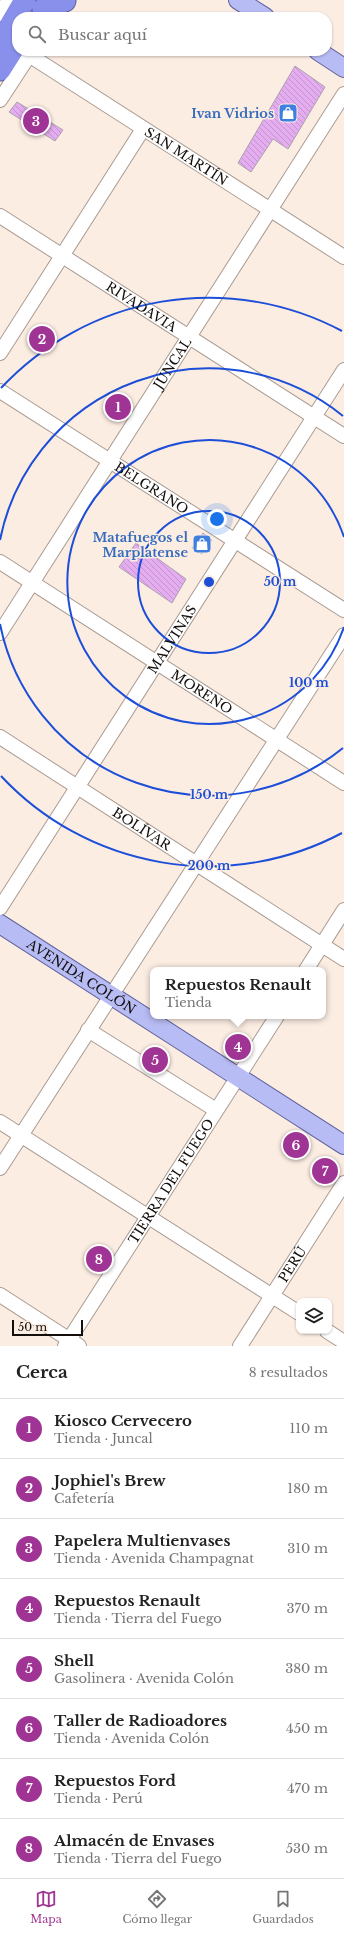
<!DOCTYPE html>
<html lang="es">
<meta charset="utf-8">
<style>
body{margin:0;font-family:"Libre Baskerville",serif;background:#f2f2f2;color:#222}
.controls{position:absolute;right:12px;bottom:12px;display:grid;overflow:hidden;border-radius:8px;box-shadow:0 1px 3px #0004}
.controls button{width:36px;height:36px;display:grid;place-items:center;padding:0;border:0;border-bottom:1px solid #e0e0e0;background:#fff;color:#222;font:20px sans-serif}
.scale{position:absolute;left:12px;bottom:10px;width:71px;box-sizing:border-box;padding-left:4px;border:2px solid #130e0b;border-top:0;font-size:11px;line-height:14px;white-space:nowrap;color:#130e0b;-webkit-text-stroke:3px #fcede3;paint-order:stroke}
.you{position:absolute;left:217px;top:519px;width:14px;height:14px;margin:-10px;border:3px solid #fff;border-radius:50%;background:#1a73e8;box-shadow:0 0 0 6px #1a73e833}
.badge{display:grid;place-items:center;width:26px;height:26px;border-radius:50%;background:#a03494;color:#fff;font-size:13px;font-weight:700}
.pin{position:absolute;translate:-50% -50%;border:2px solid #fff;box-shadow:0 1px 4px #0006}
.popup{position:absolute;left:150px;top:967px;width:176px;height:52px;box-sizing:border-box;display:grid;place-content:center;border-radius:8px;background:#fff;filter:drop-shadow(0 1px 3px #0005);font-size:13px;white-space:nowrap;color:#767676}
.popup b{font-size:15px;color:#222}
.popup::after{content:'';position:absolute;left:50%;top:100%;margin-left:-8px;border:8px solid transparent;border-top-color:#fff}
.list{margin:0;padding:0;list-style:none}
h2{display:flex;justify-content:space-between;align-items:center;height:52px;margin:0;padding:0 16px;font-size:17px}
h2 small{font-size:13px;font-weight:400;color:#767676}
.list li{display:grid;grid-template-columns:26px 1fr auto;gap:12px;align-items:center;box-sizing:border-box;height:60px;padding:0 16px;border-top:1px solid #e0e0e0}
.list b{display:block;font-size:15px;white-space:nowrap}
.list p{margin:0;font-size:13px;white-space:nowrap;color:#767676}
.list em{font-size:13px;font-style:normal;color:#767676}
.icon{flex:none;width:22px;height:22px;fill:none;stroke:currentColor;stroke-width:2;stroke-linecap:round;stroke-linejoin:round}
.map{position:relative;flex:none;width:344px;height:1346px;overflow:hidden}
.search{position:absolute;background:#fff;box-shadow:0 1px 3px #0004;left:12px;right:12px;top:12px;height:44px;display:flex;align-items:center;gap:10px;box-sizing:border-box;padding:0 14px;border-radius:16px;color:#767676;font-size:15px}
.sheet{height:532px;background:#fff}
nav{display:flex;justify-content:space-around;align-items:center;box-sizing:border-box;height:56px;border-top:1px solid #e0e0e0;background:#fff;font-size:11px;color:#767676}
nav a{display:grid;justify-items:center;gap:2px}
nav .on{color:#a03494}
.map>svg:first-child{display:block}
</style>
<div class="map">
<svg width="344" height="1346" viewBox="0 0 344 1346">
<defs>
<pattern id="building-back-hatch" width="6" height="6" patternUnits="userSpaceOnUse"><rect width="6" height="6" fill="#e4adf0"/><path d="M-1 5l2 2M0 0l6 6M5-1l2 2" fill="none" stroke="#c394cc"/></pattern>
</defs>
<rect width="100%" height="100%" fill="#fcede3"/>
<path fill="url(#building-back-hatch)" stroke="#aca1ae" d="M295,66L325,87L288,149L273,139L251,172L238,163Z
M17,102L63,130L55,141L9,112Z
M203,533L212,540L202,554L192,548Z
M136,543L186,579L172,603L119,567Z"/>
<g fill="none" stroke-linecap="round" stroke-linejoin="round">
<defs>
<g id="minor">
<path d="M0,14L9,0"/>
<path id="s1" d="M29,55L344,257"/>
<path d="M0,100L32,51"/>
<path id="s2" d="M0,216L344,436"/>
<path d="M0,353L143,129"/>
<path id="s3" d="M0,391L344,610"/>
<path id="s4" d="M0,562L344,783"/>
<path id="s5" d="M0,633L344,94"/>
<path id="s6" d="M0,737L344,959"/>
<path id="s7" d="M0,908L344,370"/>
<path d="M306,970L344,910"/>
<path d="M88,1030L216,1110"/>
<path d="M0,1122L299,1313"/>
<path d="M0,1168L344,635"/>
<path d="M0,1295L79,1346"/>
<path d="M327,1331L344,1342"/>
<path id="s8" d="M65,1346L277,1016"/>
<path id="s9" d="M240,1346L344,1183"/>
</g>
<g id="major">
<path d="M238,0L265,17"/>
<path d="M318,51L344,68"/>
<path id="s10" d="M0,924L344,1145"/>
</g>
<path id="highway" d="M43,9L65,1
M0,43L25,0
M0,70L17,43"/>
</defs>
<use href="#minor" stroke="#a99b92" stroke-width="16"/>
<use href="#major" stroke="#60629d" stroke-width="20"/>
<use href="#highway" stroke="#60629d" stroke-width="23"/>
<use href="#minor" stroke="#fff" stroke-width="14"/>
<use href="#major" stroke="#b8bcf4" stroke-width="18"/>
<use href="#highway" stroke="#8990ec" stroke-width="21"/>
</g>
<g fill="none" stroke="#1d4ed8" stroke-width="2">
<circle cx="209" cy="582" r="71"/>
<path d="M344 627A142 142 0 1 1 344 537"/>
<path d="M343 748A213 213 0 0 1 0 624M0 540A213 213 0 0 1 343 416"/>
<path d="M342 833A284 284 0 0 1 1 776M1 388A284 284 0 0 1 342 331"/>
</g>
<defs>
<symbol id="shop-square" viewBox="-11 -11 22 22"><rect x="-9" y="-9" width="18" height="18" rx="4" fill="#3f7fe0" stroke="#fcede3"/><path d="M-5-2.5h2.3a2.7 3.5 0 0 1 5.4 0H5L5.5 6h-11ZM-1.5-2.5h3a1.5 2.3 0 0 0-3 0Z" fill="#fff"/></symbol>
</defs>
<g fill-rule="evenodd">
<use href="#shop-square" x="277" y="102" width="22" height="22"/>
<use href="#shop-square" x="191" y="533" width="22" height="22"/>
</g>
<g text-anchor="middle" dominant-baseline="central" stroke-width="3" stroke-linejoin="round" paint-order="stroke">
<g font-size="13" font-weight="bold" fill="#366cbe" stroke="#fcede3" text-anchor="end">
<text x="274" y="113">Ivan Vidrios</text>
<text x="188" y="537">Matafuegos el<tspan x="188" dy="15">Marplatense</tspan></text>
</g>
<g font-size="13" fill="#130e0b" stroke="#fcede3">
<text stroke="none"><textPath href="#s1" startOffset="187">SAN MARTÍN</textPath></text>
<text stroke="none"><textPath href="#s2" startOffset="168">RIVADAVIA</textPath></text>
<text stroke="none"><textPath href="#s5" startOffset="320">JUNCAL</textPath></text>
<text stroke="none"><textPath href="#s3" startOffset="180">BELGRANO</textPath></text>
<text stroke="none"><textPath href="#s7" startOffset="319">MALVINAS</textPath></text>
<text stroke="none"><textPath href="#s4" startOffset="240">MORENO</textPath></text>
<text stroke="none"><textPath href="#s6" startOffset="169">BOLÍVAR</textPath></text>
<text stroke="none"><textPath href="#s10" startOffset="97">AVENIDA COLÓN</textPath></text>
<text stroke="none"><textPath href="#s8" startOffset="196">TIERRA DEL FUEGO</textPath></text>
<text stroke="none"><textPath href="#s9" startOffset="97">PERÚ</textPath></text>
</g>
</g>
<circle cx="209" cy="582" r="6" fill="#1d4ed8" stroke="#fcede3" stroke-width="2"/>
<g font-size="12" text-anchor="middle" font-weight="bold" fill="#1d4ed8" stroke="#fcede3" stroke-width="3" stroke-linejoin="round" paint-order="stroke">
<text x="280" y="586">50 m</text>
<text x="309" y="687">100 m</text>
<text x="209" y="799">150 m</text>
<text x="209" y="870">200 m</text>
</g>
</svg>
<div class="controls">
<button><svg class="icon" aria-label="layers" viewBox="0 0 24 24"><path d="M12 4l9 5-9 5-9-5zM3 14l9 5 9-5"/></svg></button>
</div>
<div class="scale">50 m</div>
<div class="you"></div>
<div class="pin badge" style="left:118px;top:407px">1</div>
<div class="pin badge" style="left:42px;top:339px">2</div>
<div class="pin badge" style="left:36px;top:121px">3</div>
<div class="pin badge" style="left:238px;top:1047px">4</div>
<div class="popup"><b>Repuestos Renault</b>Tienda</div>
<div class="pin badge" style="left:155px;top:1060px">5</div>
<div class="pin badge" style="left:296px;top:1145px">6</div>
<div class="pin badge" style="left:325px;top:1171px">7</div>
<div class="pin badge" style="left:99px;top:1259px">8</div>
<div class="search"><svg class="icon" aria-label="search" viewBox="0 0 24 24"><circle cx="10" cy="10" r="6"/><path d="M15 15l6 6"/></svg>Buscar aquí</div>
</div>
<section class="sheet">
<h2>Cerca<small>8 resultados</small></h2>
<ul class="list">
<li><span class="badge">1</span><div><b>Kiosco Cervecero</b><p>Tienda · Juncal</p></div><em>110 m</em></li>
<li><span class="badge">2</span><div><b>Jophiel's Brew</b><p>Cafetería</p></div><em>180 m</em></li>
<li><span class="badge">3</span><div><b>Papelera Multienvases</b><p>Tienda · Avenida Champagnat</p></div><em>310 m</em></li>
<li><span class="badge">4</span><div><b>Repuestos Renault</b><p>Tienda · Tierra del Fuego</p></div><em>370 m</em></li>
<li><span class="badge">5</span><div><b>Shell</b><p>Gasolinera · Avenida Colón</p></div><em>380 m</em></li>
<li><span class="badge">6</span><div><b>Taller de Radioadores</b><p>Tienda · Avenida Colón</p></div><em>450 m</em></li>
<li><span class="badge">7</span><div><b>Repuestos Ford</b><p>Tienda · Perú</p></div><em>470 m</em></li>
<li><span class="badge">8</span><div><b>Almacén de Envases</b><p>Tienda · Tierra del Fuego</p></div><em>530 m</em></li>
</ul>
</section>
<nav>
<a class="on"><svg class="icon" aria-label="map" viewBox="0 0 24 24"><path d="M3 6l6-2 6 2 6-2v14l-6 2-6-2-6 2zM9 4v14M15 6v14"/></svg>Mapa</a>
<a><svg class="icon" aria-label="directions" viewBox="0 0 24 24"><path d="M12 3l9 9-9 9-9-9zM9 14v-3h6M13 9l2 2-2 2"/></svg>Cómo llegar</a>
<a><svg class="icon" aria-label="saved" viewBox="0 0 24 24"><path d="M7 4h10v16l-5-4-5 4z"/></svg>Guardados</a>
</nav>
